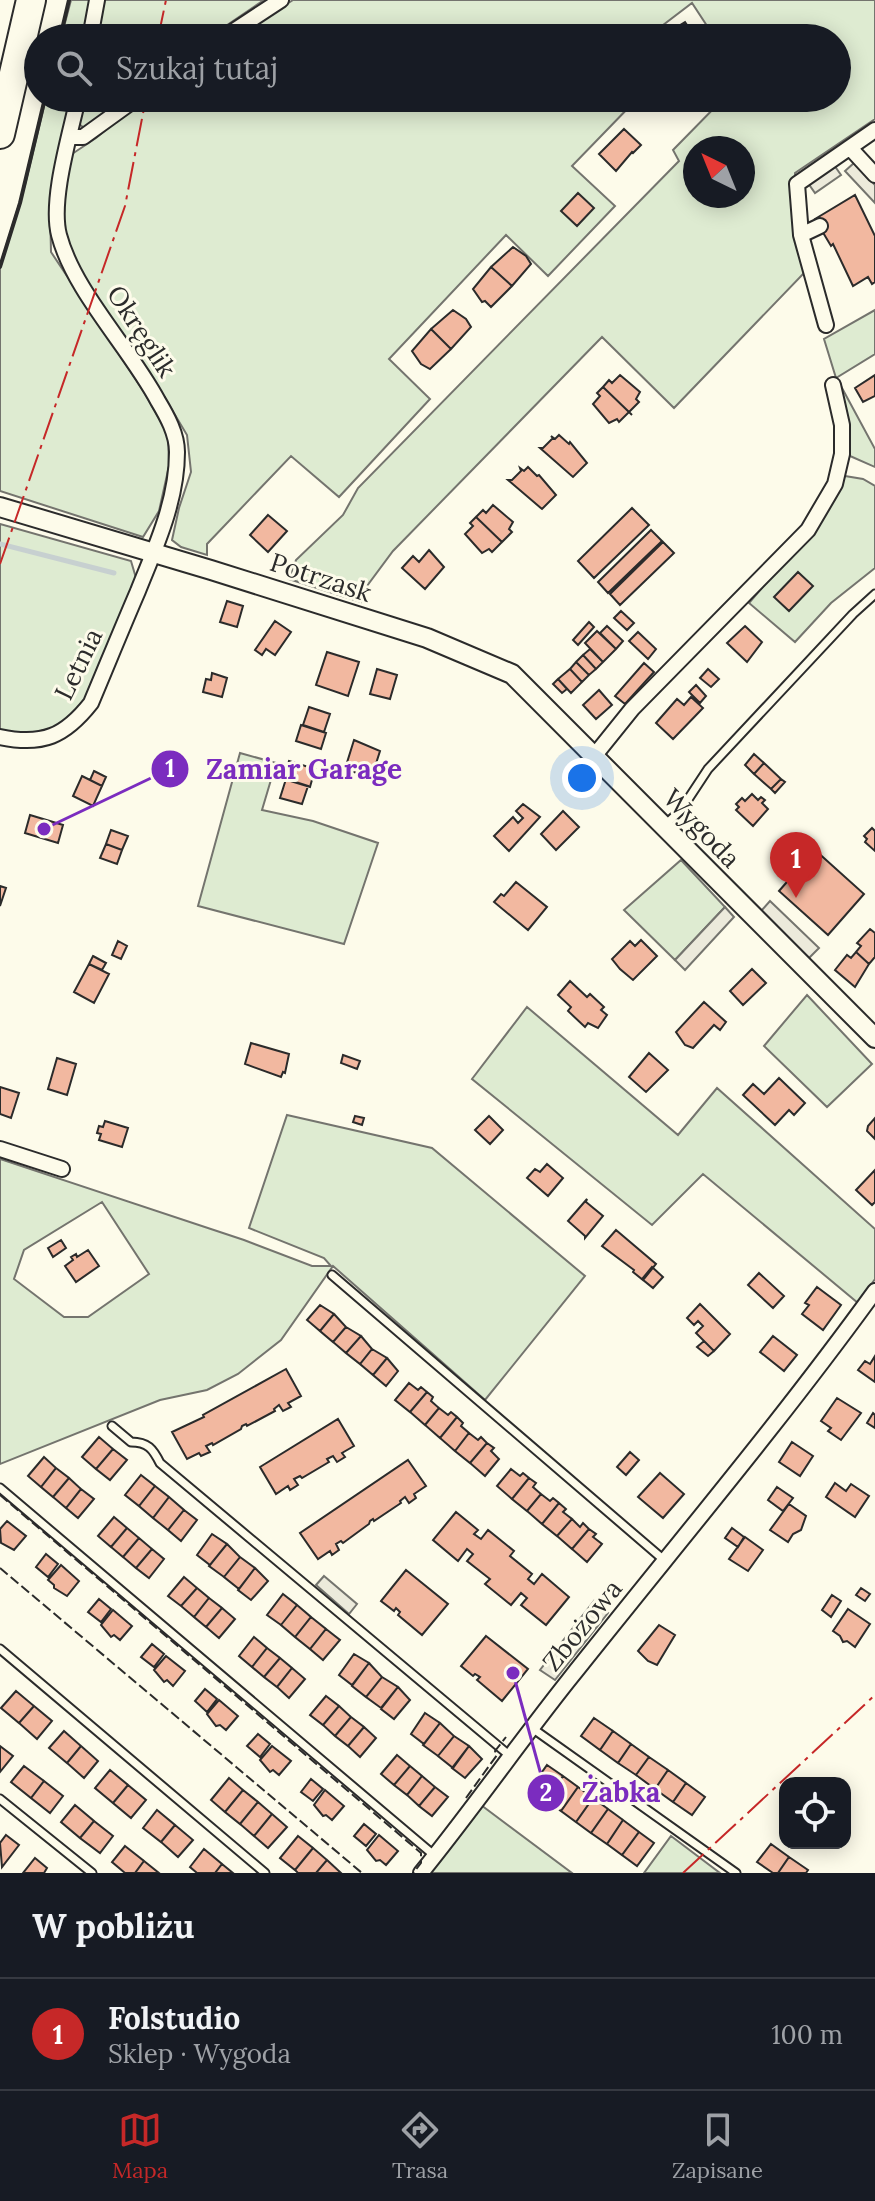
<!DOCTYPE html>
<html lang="pl">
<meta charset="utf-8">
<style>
body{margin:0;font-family:Lora,serif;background:#20242c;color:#f1f3f6}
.controls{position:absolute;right:24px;bottom:24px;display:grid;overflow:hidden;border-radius:16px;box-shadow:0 4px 20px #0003}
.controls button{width:72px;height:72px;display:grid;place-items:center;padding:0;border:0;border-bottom:2px solid #363941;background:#171b24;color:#f1f3f6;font:40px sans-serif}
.compass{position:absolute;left:683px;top:136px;width:72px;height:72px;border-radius:50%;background:#171b24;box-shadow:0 4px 20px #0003;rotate:317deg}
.you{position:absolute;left:582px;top:778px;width:28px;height:28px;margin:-20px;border:6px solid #fff;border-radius:50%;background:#1a73e8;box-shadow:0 0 0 12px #1a73e833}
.badge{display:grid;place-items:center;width:52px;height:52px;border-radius:50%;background:#c62828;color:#fff;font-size:26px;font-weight:700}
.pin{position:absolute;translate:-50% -66px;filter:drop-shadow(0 2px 4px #0008)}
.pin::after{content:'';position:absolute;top:42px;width:28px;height:24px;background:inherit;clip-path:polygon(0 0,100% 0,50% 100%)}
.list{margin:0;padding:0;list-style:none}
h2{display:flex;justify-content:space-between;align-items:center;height:104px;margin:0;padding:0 32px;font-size:34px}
h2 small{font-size:26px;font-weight:400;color:#9ea1a6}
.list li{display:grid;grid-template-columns:52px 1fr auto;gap:24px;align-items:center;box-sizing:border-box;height:112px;padding:0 32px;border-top:2px solid #363941}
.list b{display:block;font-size:30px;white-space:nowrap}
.list p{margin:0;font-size:26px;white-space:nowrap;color:#9ea1a6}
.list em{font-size:26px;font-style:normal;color:#9ea1a6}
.icon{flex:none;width:44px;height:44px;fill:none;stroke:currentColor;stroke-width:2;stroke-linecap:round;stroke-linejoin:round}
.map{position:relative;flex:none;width:875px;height:1873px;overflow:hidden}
.search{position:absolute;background:#171b24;box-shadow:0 4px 20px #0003;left:24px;right:24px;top:24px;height:88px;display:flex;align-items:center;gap:20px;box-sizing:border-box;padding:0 28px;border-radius:44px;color:#9ea1a6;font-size:30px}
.sheet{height:216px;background:#171b24}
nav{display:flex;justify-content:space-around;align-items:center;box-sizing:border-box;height:112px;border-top:2px solid #363941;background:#171b24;font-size:22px;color:#9ea1a6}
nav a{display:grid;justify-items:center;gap:4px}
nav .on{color:#c62828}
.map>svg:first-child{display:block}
</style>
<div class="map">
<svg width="875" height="1873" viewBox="0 0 875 1873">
<rect width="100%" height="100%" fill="#fdfbea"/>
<path fill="#deebd1" stroke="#74746e" stroke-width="2" fill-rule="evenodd" d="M71,0H92L85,38H61Z
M102,0H264L208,38H94Z
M293,0H875V119L795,173L797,248L805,272L674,408L602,337L393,551L367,586L361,602L289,579L296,560L343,515L358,488L679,161L673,150L724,98H837V38H715L692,3L646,38H235ZM695,148H743V196H695Z
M46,98H73L50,207L51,252L144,392L168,434L169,466L159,511L143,537L0,491V266L25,185Z
M82,98H130L84,128L78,123Z
M145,98H630L633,103L572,166L615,206L548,276L506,235L389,359L430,399L339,497L291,456L207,544V555L181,547L172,540L179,508L191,472L187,435L156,383L85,282L63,235L61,206L72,154L96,138Z
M875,310V354L836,378L824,339Z
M842,388L875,449V467L850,456L849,429L840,390Z
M845,476L863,479L875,486V568L831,603L795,642L749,603L811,530Z
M0,524L131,561L136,578L85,701L58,727L24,735L0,731Z
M240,753L276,763L262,810L313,821L378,843L344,944L198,906Z
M681,860L725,907L675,960L624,910Z
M807,995L872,1064L827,1107L764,1046Z
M527,1007L678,1135L717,1088L875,1229V1279L858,1303L703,1174L652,1225L472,1079Z
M287,1115L432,1148L585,1276L485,1400L333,1266L281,1340L238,1374L207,1390L160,1400L0,1464V1159L244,1240L312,1266H331L324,1258L249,1228ZM102,1202L149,1274L88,1317H64L14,1279L24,1250Z
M481,1805L572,1873H428Z
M671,1836L720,1873H644Z"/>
<path fill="#eceadb" stroke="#74746e" stroke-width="2" d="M854,163L875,185V203L845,171Z
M834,165L841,175L815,193L808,183Z
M770,901L819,948L809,958L761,911Z
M725,907L734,917L685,970L675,960Z
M324,1576L357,1604L349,1614L316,1585Z
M594,1601L608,1613L555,1680L540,1670Z"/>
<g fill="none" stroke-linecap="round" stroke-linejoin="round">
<path stroke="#c7d0d0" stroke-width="5" d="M0,544L114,573"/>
</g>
<path fill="#f2b8a0" stroke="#2b2b2b" stroke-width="2" d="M685,22L693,34L687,38H677L672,30Z
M624,129L641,145L633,153L632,152L616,171L599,154Z
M578,193L594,208L577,226L561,211Z
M855,195L875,236V282L872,284L868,277L853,286L833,244L831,246L815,219Z
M513,247L526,256L531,264L512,286L491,267Z
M491,267L512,286L491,307L485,301L482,302L473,289Z
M453,310L466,319L471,327L451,349L431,329Z
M431,329L451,349L430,369L421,364L412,351Z
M620,375L640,392L636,399L639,402L629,412L603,387L609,380L612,383Z
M875,375V396L863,402L855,388Z
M603,387L629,412L632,415L629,412L619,422L617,419L609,423L593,404L600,396L597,393Z
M559,435L569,444L570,442L587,463L573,477L540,448H543L553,438L551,436L555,439Z
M528,467L537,476L539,475L556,495L542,509L508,480H512L521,471L520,468L524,471Z
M493,505L513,522L509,529L512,532L502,542L476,517L483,510L486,513Z
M632,508L649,525L594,578L578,561Z
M268,515L287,531L268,552L250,535Z
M476,517L502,542L492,552L489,549L482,553L465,534L473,526L470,523Z
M651,530L662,541L608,593L598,582Z
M663,542L674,553L620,605L610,594Z
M429,550L444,567L425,589L402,568L413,556L419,562Z
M798,572L813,586L789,611L774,597Z
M227,601L243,606L237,627L220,622Z
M621,611L634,623L627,630L614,618Z
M275,621L291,632L275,655L266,649L262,655L255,650Z
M589,622L594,627L578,645L573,640Z
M607,626L623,641L616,649L600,633Z
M745,626L762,642L747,662L727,643Z
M597,631L616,649L603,662L585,643Z
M638,632L656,649L648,659L629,641Z
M590,649L603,662L596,669L583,655Z
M327,652L359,662L348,696L316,685Z
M583,655L596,669L589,675L576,662Z
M576,662L589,675L582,682L570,669Z
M644,663L654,672L625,704L615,696Z
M377,669L397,675L390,699L370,694Z
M570,669L582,682L571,693L558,679Z
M708,669L719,679L711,687L700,678Z
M212,673L227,678L222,697L203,692L206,679L211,680Z
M558,679L567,689L562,693L553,684Z
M696,685L706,696L700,703L689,692Z
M599,690L612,705L596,719L583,705Z
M691,697L703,708L673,739L656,723L677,699L684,705Z
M309,707L330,714L324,732L303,725Z
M301,725L326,733L321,749L296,741Z
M354,740L380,751L373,773L365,770L363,775L345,769Z
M754,754L764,763L754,774L745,765Z
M289,761L315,769L310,787L284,779Z
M764,763L781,779L771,789L754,774Z
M94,771L106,777L102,786L90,780Z
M82,776L102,786L93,806L73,796Z
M286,779L308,786L302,804L280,798Z
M781,779L785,782L775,793L771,789Z
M752,794L758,800L761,797L765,800L762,803L768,809L753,826L736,810L739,807L736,804L742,798L745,801Z
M523,804L540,817L509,851L494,836L513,817L518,823L523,818L516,811Z
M563,811L579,827L556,850L541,834Z
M30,815L63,825L58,843L25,833Z
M872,828L875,831V851L865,842L867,839L864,836Z
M111,830L128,836L122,850L106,844Z
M106,844L122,850L117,864L100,858Z
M815,850L864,894L828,935L779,891Z
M516,882L547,907L528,930L494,902L501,894L504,896Z
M0,886L6,888L0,906Z
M870,929L875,933V957L869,964L856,952L861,946L857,943Z
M641,940L657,956L633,980L620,969L612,959L630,941L635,946Z
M118,941L127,946L121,959L112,955Z
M856,952L869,964L855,987L835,970L847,955L851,958Z
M93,956L106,963L102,970L89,964Z
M89,964L109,974L94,1003L74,992Z
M752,969L766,983L743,1005L730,991Z
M570,981L587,997L590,994L604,1007L601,1010L607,1015L598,1028L588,1023L585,1027L568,1011L571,1007L558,995Z
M704,1002L726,1022L720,1030L714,1025L693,1048L685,1045L676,1032Z
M251,1043L289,1054L285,1073L283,1072L281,1077L245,1064Z
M649,1053L668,1070L646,1092L629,1077Z
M343,1055L360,1061L357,1069L341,1063Z
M57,1058L76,1064L67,1095L48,1089Z
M779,1078L805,1103L794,1115L789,1110L775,1125L743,1095L753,1084L764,1094Z
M0,1087L19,1093L11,1118L0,1114Z
M355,1116L364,1118L362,1125L353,1122Z
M489,1116L503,1130L490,1144L475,1130Z
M875,1118V1139L867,1131L868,1126Z
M105,1121L128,1128L122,1147L99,1140L101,1134L97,1133L99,1126L103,1127Z
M547,1164L563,1178L548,1196L527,1178L535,1169L540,1172Z
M875,1170V1202L872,1205L856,1190Z
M587,1199L586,1202L603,1216L585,1238V1236L568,1221Z
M616,1230L656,1264L643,1280L633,1272L634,1270L602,1246Z
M61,1240L66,1248L53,1257L48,1248Z
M88,1250L99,1266L76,1282L65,1266L73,1260L71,1257L76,1254L77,1257Z
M652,1267L663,1277L653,1288L642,1279Z
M759,1273L784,1296L773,1308L748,1285Z
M817,1287L841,1305L823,1330L802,1314L809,1305L805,1303Z
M700,1304L730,1334L714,1351L696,1333L703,1326L698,1321L694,1325L687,1318Z
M320,1305L334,1314L320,1331L307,1320Z
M334,1314L346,1327L333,1342L320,1331Z
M346,1327L361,1336L346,1353L333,1342Z
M361,1336L372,1349L360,1364L346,1353Z
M773,1336L797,1355L784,1371L760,1352Z
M704,1341L714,1351L708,1356L697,1347Z
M372,1349L387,1358L373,1375L360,1364Z
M875,1356V1382L858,1370L865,1361L870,1364Z
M387,1358L398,1371L386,1386L373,1375Z
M286,1369L301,1396L288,1403L291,1407L283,1411L279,1405L274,1409L275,1411L247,1426L246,1424L242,1426L241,1429L213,1445L212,1443L206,1446L210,1452L201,1456L199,1453L187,1459L172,1432L204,1417L203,1415Z
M409,1383L418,1390L421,1387L427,1392L410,1412L395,1400Z
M427,1392L433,1397L431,1401L439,1408L425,1425L410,1412Z
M837,1398L861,1413L841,1440L828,1431L831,1428L821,1421Z
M439,1408L448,1415L451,1412L457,1417L440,1438L425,1425Z
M873,1413L875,1415V1428L867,1423Z
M457,1417L463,1423L461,1426L469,1433L455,1451L440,1438Z
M338,1419L354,1446L342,1453L345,1457L337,1462L333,1456L327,1459L329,1462L302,1478L300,1476L294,1479L298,1485L290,1490L288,1486L276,1494L260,1467Z
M469,1433L478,1440L481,1437L487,1443L470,1463L455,1451Z
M99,1437L113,1449L96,1469L82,1457Z
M792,1442L813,1456L800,1476L779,1462Z
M487,1443L494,1448L491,1451L499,1459L485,1476L470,1463Z
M113,1449L127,1460L110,1480L96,1469Z
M630,1452L639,1460L626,1475L617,1467Z
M44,1457L56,1468L41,1487L28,1476Z
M408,1460L426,1486L414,1494L416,1498L409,1503L405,1497L400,1501L401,1503L374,1521L373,1519L370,1521L369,1524L343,1543L341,1541L336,1544L339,1550L332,1555L330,1551L318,1559L300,1533Z
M56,1468L69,1478L53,1497L41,1487Z
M511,1469L520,1476L523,1473L529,1478L512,1499L497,1486Z
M660,1473L684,1494L663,1518L638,1497Z
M141,1475L155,1486L139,1506L125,1495Z
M69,1478L81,1489L66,1508L53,1497Z
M529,1478L536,1483L533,1487L541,1494L527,1511L512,1499Z
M835,1483L846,1491L851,1484L869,1496L855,1517L826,1497Z
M155,1486L169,1497L153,1518L139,1506Z
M777,1487L793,1498L783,1511L768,1500Z
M81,1489L94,1499L78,1518L66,1508Z
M541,1494L550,1501L553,1498L559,1503L542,1524L527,1511Z
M169,1497L184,1510L168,1530L153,1518Z
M559,1503L566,1509L563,1512L572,1519L557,1536L542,1524Z
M789,1504L806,1516L801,1530L793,1534L788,1542L770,1530Z
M184,1510L197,1520L181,1541L168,1530Z
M456,1512L478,1530L474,1534L481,1539L488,1530L514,1551L510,1556L532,1574L528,1579L534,1584L542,1574L569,1597L546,1625L521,1605L527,1598L521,1593L511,1605L485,1584L490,1579L467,1561L473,1554L467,1549L458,1561L433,1540Z
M114,1517L127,1528L111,1547L98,1536Z
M572,1519L580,1527L583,1523L589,1529L572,1549L557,1536Z
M7,1521L26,1536L14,1550L1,1543L0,1529Z
M127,1528L139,1538L123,1557L111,1547Z
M732,1528L744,1537L738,1547L725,1538Z
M589,1529L596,1534L593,1537L602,1544L587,1562L572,1549Z
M212,1534L227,1544L210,1565L197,1555Z
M745,1537L763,1550L748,1571L729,1559Z
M139,1538L152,1549L136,1568L123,1557Z
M227,1544L240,1557L224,1577L209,1566Z
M152,1549L164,1559L149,1578L136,1568Z
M46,1554L58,1564L48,1577L36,1567Z
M240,1557L255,1568L239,1589L224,1577Z
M61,1565L79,1581L67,1596L54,1588V1585L48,1580Z
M255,1568L268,1581L251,1600L238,1590Z
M406,1570L448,1604L422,1635L398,1615L400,1612L396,1608L394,1611L381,1601Z
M184,1577L197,1588L181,1606L168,1596Z
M197,1588L209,1598L194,1617L181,1606Z
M861,1588L870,1594L865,1601L856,1595Z
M283,1594L297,1605L281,1625L267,1615Z
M832,1595L841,1601L831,1617L822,1610Z
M209,1598L222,1608L206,1627L194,1617Z
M99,1599L111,1609L101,1622L88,1612Z
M297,1605L311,1617L295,1637L281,1625Z
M222,1608L235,1619L219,1638L206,1627Z
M848,1609L870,1624L855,1647L847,1641L843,1642L840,1636L833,1631Z
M113,1610L132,1626L120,1640L114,1635L111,1637L101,1625Z
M311,1617L326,1629L310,1649L295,1637Z
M659,1625L675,1635L657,1665L648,1661L638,1651Z
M326,1629L340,1640L323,1660L310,1649Z
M486,1636L528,1669L502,1701L477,1680L480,1677L475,1674L473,1676L461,1666Z
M254,1637L267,1648L252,1667L239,1656Z
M152,1644L164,1654L154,1667L141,1657Z
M267,1648L280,1658L264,1677L252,1667Z
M354,1654L369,1663L352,1685L339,1675Z
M166,1656L185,1671L173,1686L167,1680L164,1682L154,1670Z
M280,1658L292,1668L277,1687L264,1677Z
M369,1663L382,1677L366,1697L352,1686Z
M292,1668L305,1679L289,1698L277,1687Z
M382,1677L398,1687L381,1708L366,1697Z
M398,1687L410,1700L394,1719L381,1709Z
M205,1689L217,1699L207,1712L195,1701Z
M16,1691L34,1706L19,1723L1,1708Z
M326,1696L339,1706L323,1725L310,1715Z
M219,1700L238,1716L226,1730L220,1725L216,1726L207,1714Z
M34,1706L52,1721L37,1739L19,1723Z
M339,1706L351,1717L335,1736L323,1725Z
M425,1713L440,1723L424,1744L411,1734Z
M351,1717L364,1727L348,1746L335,1736Z
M594,1718L613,1731L600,1750L581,1736Z
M440,1723L454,1736L438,1756L423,1745Z
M364,1727L376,1738L360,1757L348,1746Z
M64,1731L81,1746L67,1763L49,1748Z
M613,1731L631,1744L618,1763L600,1750Z
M258,1734L270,1744L260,1757L247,1746Z
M454,1736L469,1746L453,1768L438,1756Z
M631,1744L649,1757L636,1775L618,1763Z
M0,1746L13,1756L0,1772Z
M81,1746L98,1761L84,1778L67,1763Z
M272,1746L291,1761L279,1775L273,1770L270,1772L260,1760Z
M469,1746L482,1759L465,1778L452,1768Z
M397,1755L410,1766L394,1785L381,1774Z
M649,1757L668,1770L655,1789L636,1775Z
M547,1765L563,1776L546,1800L530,1789Z
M24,1766L44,1781L31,1798L11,1782Z
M410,1766L422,1776L407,1795L394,1785Z
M110,1770L128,1785L113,1803L95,1788Z
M668,1770L686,1783L673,1802L655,1789Z
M422,1776L435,1787L419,1806L407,1795Z
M563,1776L578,1787L561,1811L546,1800Z
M229,1778L243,1790L225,1812L211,1800Z
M311,1779L323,1789L313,1801L301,1792Z
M44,1781L63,1796L50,1813L31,1798Z
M686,1783L705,1797L692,1815L673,1802Z
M128,1785L146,1800L131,1818L113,1803Z
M435,1787L448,1797L432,1816L419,1806Z
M578,1787L593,1798L576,1822L561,1811Z
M243,1790L258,1802L240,1824L225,1812Z
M325,1790L344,1806L332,1820L326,1815L323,1816L314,1805Z
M593,1798L608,1809L591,1833L576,1822Z
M258,1802L272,1814L254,1836L240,1824Z
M75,1805L94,1821L80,1838L61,1822Z
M608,1809L623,1820L607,1844L591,1833Z
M157,1810L175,1825L161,1842L143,1828Z
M272,1814L287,1827L268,1848L254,1836Z
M623,1820L639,1832L622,1855L607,1844Z
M94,1821L113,1836L100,1853L80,1838Z
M364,1824L376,1834L366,1846L354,1836Z
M175,1825L193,1840L178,1857L161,1842Z
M639,1832L654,1843L637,1866L622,1855Z
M6,1835L19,1845L2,1867L0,1843Z
M379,1835L398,1851L386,1865L380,1860L376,1861L367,1850Z
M298,1836L313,1848L295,1870L280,1858Z
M771,1844L789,1857L778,1873H773L757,1862Z
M125,1846L144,1861L135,1873H125L112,1862Z
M313,1848L327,1860L316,1873H298L295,1870Z
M204,1849L222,1864L215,1873H197L190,1867Z
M789,1857L808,1870L806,1873H778Z
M35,1858L47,1868L44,1873H23Z
M327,1860L341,1873H316Z
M144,1861L159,1873H135Z
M222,1864L233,1873H215Z"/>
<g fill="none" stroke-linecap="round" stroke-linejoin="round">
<defs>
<path id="service" d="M665,825L681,810L708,769L853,614L875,594
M332,1275L664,1560
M112,1426L131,1442C148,1442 153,1449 160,1463L509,1755
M0,1488L435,1856
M0,1649L265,1873
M532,1728L736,1873
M0,1799L92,1873"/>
<path id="minor" d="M90,38L97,0
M223,38L281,0
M70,137H83L137,98
M851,149L875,175
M801,235L820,226
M826,325L801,235L797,184L875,130
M0,737C43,746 65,736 91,703C107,665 122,628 138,591C156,546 177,501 177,452C177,434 167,416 158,401C130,348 74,292 59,235C50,200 70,135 78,98
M595,755L632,709L808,530L835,484L842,454V425L833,385
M0,1149L62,1169
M421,1873C472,1810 518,1744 568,1681C671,1551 778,1425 875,1291"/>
<path id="tertiary" d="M0,507L211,570L427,638L512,674L875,1038"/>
<path id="motorway" d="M0,134L31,0"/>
</defs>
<use href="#service" stroke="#2b2b2b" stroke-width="11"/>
<use href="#minor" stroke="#2b2b2b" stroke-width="18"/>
<use href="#tertiary" stroke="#2b2b2b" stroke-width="22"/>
<use href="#motorway" stroke="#2b2b2b" stroke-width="32"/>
<use href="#service" stroke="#fdfbea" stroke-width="7"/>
<use href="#minor" stroke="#fdfbea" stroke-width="14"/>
<use href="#tertiary" stroke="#fdfbea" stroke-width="18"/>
<use href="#motorway" stroke="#fdfbea" stroke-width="28"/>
<path stroke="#2b2b2b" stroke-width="2" stroke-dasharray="10 4" stroke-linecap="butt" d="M0,1495L421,1853V1863L413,1873
M0,1568L362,1873
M466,1798L497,1755L495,1751L506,1737"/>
<path stroke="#2b2b2b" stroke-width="4" d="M60,38L69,0
M0,267L20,203L45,98"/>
<path stroke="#c62828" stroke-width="2" stroke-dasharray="28 6 4 6" stroke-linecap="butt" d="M158,38L166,0
M0,564L125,206L146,98
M683,1873L875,1695"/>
</g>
<g text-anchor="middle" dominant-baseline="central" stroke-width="6" stroke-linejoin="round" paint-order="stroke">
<g font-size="26" fill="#2b2b2b" stroke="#fdfbea">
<text transform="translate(142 331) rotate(57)">Okręglik</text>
<text transform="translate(321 577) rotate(18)">Potrzask</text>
<text transform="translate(78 664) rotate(-64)">Letnia</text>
<text transform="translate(702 828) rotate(46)">Wygoda</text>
<text transform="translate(582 1625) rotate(-51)">Zbożowa</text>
</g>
</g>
<path fill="none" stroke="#7b2cbf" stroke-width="3" d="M44 829L170 769M513 1673L546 1793"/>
<g fill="#7b2cbf" stroke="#fdfbea" stroke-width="3">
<circle cx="44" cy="829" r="8"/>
<circle cx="513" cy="1673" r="8"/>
<circle cx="170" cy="769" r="20"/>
<circle cx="546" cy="1793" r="20"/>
</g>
<g font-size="24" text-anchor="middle" font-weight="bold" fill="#fff">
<text x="170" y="777">1</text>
<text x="546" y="1801">2</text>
</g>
<g font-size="28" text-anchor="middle" font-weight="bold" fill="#7b2cbf" stroke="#fdfbea" stroke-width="6" stroke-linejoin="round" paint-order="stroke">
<text x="304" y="779">Zamiar Garage</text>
<text x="621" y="1802">Żabka</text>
</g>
</svg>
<div class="controls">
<button><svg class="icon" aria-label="locate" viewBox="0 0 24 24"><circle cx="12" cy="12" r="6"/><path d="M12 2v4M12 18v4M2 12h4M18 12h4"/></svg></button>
</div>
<svg class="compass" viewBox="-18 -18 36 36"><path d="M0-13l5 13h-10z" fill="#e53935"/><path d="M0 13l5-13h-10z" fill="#9ea1a6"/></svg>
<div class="you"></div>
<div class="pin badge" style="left:796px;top:898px">1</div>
<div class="search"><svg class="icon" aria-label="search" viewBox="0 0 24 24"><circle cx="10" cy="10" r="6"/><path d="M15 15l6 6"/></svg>Szukaj tutaj</div>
</div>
<section class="sheet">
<h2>W pobliżu<small></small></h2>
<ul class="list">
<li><span class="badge">1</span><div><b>Folstudio</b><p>Sklep · Wygoda</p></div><em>100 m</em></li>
</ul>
</section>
<nav>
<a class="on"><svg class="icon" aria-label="map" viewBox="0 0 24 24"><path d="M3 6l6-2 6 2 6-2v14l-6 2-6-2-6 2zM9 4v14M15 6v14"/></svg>Mapa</a>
<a><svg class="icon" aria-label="directions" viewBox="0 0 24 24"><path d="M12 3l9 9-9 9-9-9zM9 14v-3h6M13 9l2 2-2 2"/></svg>Trasa</a>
<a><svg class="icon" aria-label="saved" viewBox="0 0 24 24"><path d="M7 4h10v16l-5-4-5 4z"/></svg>Zapisane</a>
</nav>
